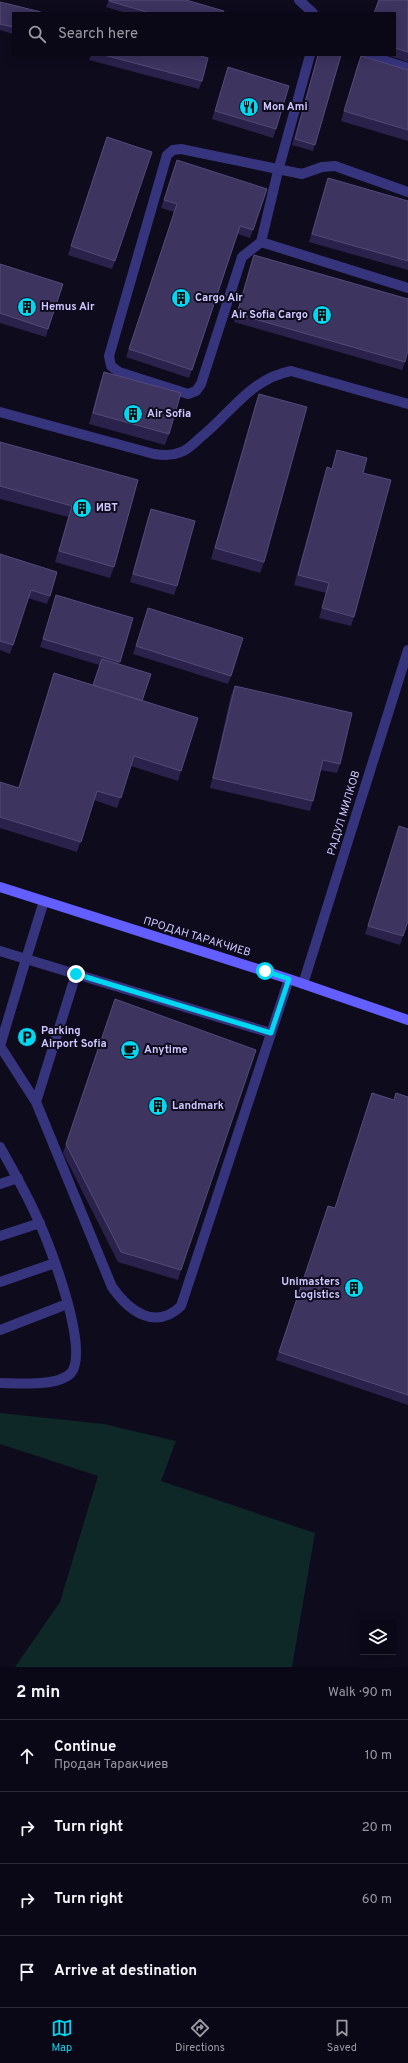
<!DOCTYPE html>
<meta charset="utf-8">
<style>
body{margin:0;font-family:Overpass,sans-serif;background:#181623;color:#f1f3f6}
.controls{position:absolute;right:12px;bottom:12px;display:grid;overflow:hidden;border-radius:0px;box-shadow:0 2px 10px #0003}
.controls button{width:36px;height:36px;display:grid;place-items:center;padding:0;border:0;border-bottom:1px solid #2a2935;background:#0a0816;color:#f1f3f6;font:20px sans-serif}
.stop{position:absolute;width:12px;height:12px;margin:-9px;border:3px solid #00d8f2;border-radius:50%;background:#fff}
.stop.end{background:#00d8f2;border-color:#fff;box-shadow:0 1px 4px #0008}
.list{margin:0;padding:0;list-style:none}
h2{display:flex;justify-content:space-between;align-items:center;height:52px;margin:0;padding:0 16px;font-size:17px}
h2 small{font-size:13px;font-weight:400;color:#999aa1}
.list li{display:grid;grid-template-columns:26px 1fr auto;gap:12px;align-items:center;box-sizing:border-box;height:72px;padding:0 16px;border-top:1px solid #2a2935}
.list b{display:block;font-size:15px;white-space:nowrap}
.list p{margin:0;font-size:13px;white-space:nowrap;color:#999aa1}
.list em{font-size:13px;font-style:normal;color:#999aa1}
.icon{flex:none;width:22px;height:22px;fill:none;stroke:currentColor;stroke-width:2;stroke-linecap:round;stroke-linejoin:round}
.map{position:relative;flex:none;width:408px;height:1667px;overflow:hidden}
.search{position:absolute;background:#0a0816;box-shadow:0 2px 10px #0003;left:12px;right:12px;top:12px;height:44px;display:flex;align-items:center;gap:10px;box-sizing:border-box;padding:0 14px;border-radius:0px;color:#999aa1;font-size:15px}
.sheet{height:340px;background:#0a0816}
nav{display:flex;justify-content:space-around;align-items:center;box-sizing:border-box;height:56px;border-top:1px solid #2a2935;background:#0a0816;font-size:11px;color:#999aa1}
nav a{display:grid;justify-items:center;gap:2px}
nav .on{color:#00d8f2}
.map>svg:first-child{display:block}
</style>
<div class="map">
<svg width="408" height="1667" viewBox="0 0 408 1667">
<rect width="100%" height="100%" fill="#0e0b1d"/>
<path fill="#0e2727" d="M0,1413L104,1424L176,1441L161,1481L315,1533L292,1667H15L60,1602L98,1476L0,1444Z"/>
<g fill="none" stroke-linecap="round" stroke-linejoin="round">
<path stroke="#37347e" stroke-width="10" d="M299,0L313,13
M310,55L278,171L261,242L242,257L201,384L196,391L188,394L119,372L111,366L109,356L167,155L173,150L181,149L302,174L322,167L335,166L408,192
M367,55L408,68
M261,242L408,288
M0,412L154,454C163,455 172,456 181,452C188,450 195,442 201,437C231,413 250,379 291,371L408,404
M44,901L26,959L271,1033
M0,951L26,959L0,1046
M303,984L408,650
M0,1046L36,1102L112,1287C129,1311 155,1331 181,1306L289,979
M36,1102L76,974
M0,1147C14,1172 28,1196 39,1222C51,1248 90,1351 71,1373C58,1387 18,1383 0,1383
M0,1184L18,1178
M0,1236L40,1223
M0,1282L55,1263
M0,1330L67,1304"/>
<path stroke="#635eff" stroke-width="10" d="M0,887L289,979L408,1020"/>
</g>
<path fill="#2b224c" d="M109,0H186L223,13H126L106,7Z
M378,0H408V62L387,55H395V13H374Z
M0,2L13,13V34L0,30Z
M91,55H197L202,81L199,89L89,60Z
M318,55H341L313,151L292,145Z
M361,56L408,70V141L341,121L357,66Z
M228,67L276,129L273,138L212,119Z
M104,145L115,261L112,269L68,255Z
M174,168L267,189L250,238L238,234L189,378L126,357L174,212L161,208Z
M328,178L408,201V270L309,242L325,186Z
M254,255L405,362L402,370L234,322L251,263Z
M0,264L48,329L46,337L0,323Z
M104,372L169,434L165,445L89,424L100,383Z
M259,394L264,562L260,573L211,559L255,405Z
M0,442L138,480L114,567L110,578L55,562L68,517L0,499Z
M337,450L363,473L354,617L351,626L319,618L326,593L294,585L324,477L327,467L332,468Z
M151,509L177,586L174,595L130,582L148,517Z
M0,554L50,596L47,604L28,598L10,654L0,650Z
M56,595L133,618L119,664L142,701L181,771L178,781L131,766L117,808L94,800L77,852L0,828V782L18,788L54,673L93,685L99,665L40,647Z
M148,608L231,676L228,684L133,654Z
M235,686L340,764L337,773L320,770L313,801L310,811L210,788L231,695Z
M399,826L403,936L400,945L365,934Z
M112,1009L181,1270L178,1280L118,1262L63,1153Z
M372,1093L394,1100L408,1097V1405L276,1360L328,1206L335,1208Z"/>
<path fill="#3d3460" stroke="#544b79" d="M109,0H186L224,11L223,13H150L109,1Z
M379,0H408V52L395,48V13H374Z
M0,2L41,12V13H13V27L0,24Z
M104,55H197L208,58L202,81Z
M318,55H341L315,145L295,139Z
M361,56L408,70V130L344,111Z
M228,67L289,86L276,129L215,111Z
M107,137L152,152L115,261L71,246Z
M177,160L267,189L253,230L240,226L192,370L129,349L177,204L164,200Z
M328,178L408,201V261L312,234Z
M254,255L408,299V350L405,362L237,314Z
M0,264L63,284L48,329L0,313Z
M104,372L181,393L169,434L93,413Z
M259,394L307,407L264,562L215,548Z
M0,442L138,480L114,567L59,551L72,506L0,486Z
M337,450L367,458L363,473L391,480L354,617L322,608L329,583L298,575L327,467L332,469Z
M151,509L195,521L177,586L133,574Z
M0,554L57,572L50,596L31,590L13,645L0,641Z
M56,595L133,618L120,662L43,639Z
M148,608L243,638L231,676L136,646Z
M102,659L151,674L142,701L93,685Z
M54,673L198,718L181,771L134,756L121,798L97,791L81,842L0,817V782L19,788Z
M235,686L352,713L340,764L323,760L313,801L213,778Z
M399,826L408,829V921L403,936L368,926Z
M115,999L256,1050L181,1270L121,1252L66,1144Z
M372,1093L394,1100L396,1093L408,1097V1395L279,1352L328,1206L335,1208Z"/>
<g fill="none" stroke-linecap="round" stroke-linejoin="round">
<path stroke="#00d8f2" stroke-width="5" d="M76,974L271,1033L289,979L265,971"/>
</g>
<defs>
<symbol id="restaurant-disc" viewBox="-11 -11 22 22"><circle r="9.5" fill="#00d8f2" stroke="#0e0b1d"/><path d="M-5-6h1v4h1v-4h1v4h1v-4h1v5L-1.5 .5V6h-2V.5L-5-1ZM5-6V6H3V1.5H1.5Q1.5-4 5-6Z" fill="#111"/></symbol>
<symbol id="building-disc" viewBox="-11 -11 22 22"><circle r="9.5" fill="#00d8f2" stroke="#0e0b1d"/><path d="M-4-6H4V6H1V3H-1V6H-4ZM-2.5-4.3h1.7v1.8h-1.7ZM.8-4.3h1.7v1.8H.8ZM-2.5-1h1.7V.8h-1.7ZM.8-1h1.7V.8H.8Z" fill="#111"/></symbol>
<symbol id="parking-disc" viewBox="-11 -11 22 22"><circle r="9.5" fill="#00d8f2" stroke="#0e0b1d"/><path d="M-3.5-5.5H1a3.5 3.5 0 0 1 0 7H-1V5.5H-3.5ZM-1-3.4V-.6H.8a1.4 1.4 0 0 0 0-2.8Z" fill="#111"/></symbol>
<symbol id="cafe-disc" viewBox="-11 -11 22 22"><circle r="9.5" fill="#00d8f2" stroke="#0e0b1d"/><path d="M-5.5-4.5H6V0H3Q3 3.5 0 3.5H-2.5Q-5.5 3.5-5.5 0ZM3-3.2v2h1.7v-2ZM-6 4.5H4V6H-6Z" fill="#111"/></symbol>
</defs>
<g fill-rule="evenodd">
<use href="#restaurant-disc" x="238" y="96" width="22" height="22"/>
<use href="#building-disc" x="170" y="287" width="22" height="22"/>
<use href="#building-disc" x="16" y="296" width="22" height="22"/>
<use href="#building-disc" x="311" y="304" width="22" height="22"/>
<use href="#building-disc" x="122" y="403" width="22" height="22"/>
<use href="#building-disc" x="71" y="497" width="22" height="22"/>
<use href="#parking-disc" x="16" y="1026" width="22" height="22"/>
<use href="#cafe-disc" x="119" y="1039" width="22" height="22"/>
<use href="#building-disc" x="147" y="1095" width="22" height="22"/>
<use href="#building-disc" x="343" y="1277" width="22" height="22"/>
</g>
<g text-anchor="middle" dominant-baseline="central" stroke-width="4" stroke-linejoin="round" paint-order="stroke">
<g font-size="11" font-weight="bold" fill="#cec7ff" stroke="#0e0b1d" text-anchor="start">
<text x="263" y="107">Mon Ami</text>
<text x="195" y="298">Cargo Air</text>
<text x="41" y="307">Hemus Air</text>
<text x="308" y="315" text-anchor="end">Air Sofia Cargo</text>
<text x="147" y="414">Air Sofia</text>
<text x="96" y="508">ИВТ</text>
<text x="41" y="1031">Parking<tspan x="41" dy="13">Airport Sofia</tspan></text>
<text x="144" y="1050">Anytime</text>
<text x="172" y="1106">Landmark</text>
<text x="340" y="1282" text-anchor="end">Unimasters<tspan x="340" dy="13">Logistics</tspan></text>
</g>
<g font-size="11" fill="#cec7ff" stroke="#0e0b1d">
<text transform="translate(344 813) rotate(-73)">РАДУЛ МИЛКОВ</text>
<text transform="translate(197 937) rotate(17)">ПРОДАН ТАРАКЧИЕВ</text>
</g>
</g>
</svg>
<div class="controls">
<button><svg class="icon" aria-label="layers" viewBox="0 0 24 24"><path d="M12 4l9 5-9 5-9-5zM3 14l9 5 9-5"/></svg></button>
</div>
<div class="stop" style="left:265px;top:971px"></div>
<div class="stop end" style="left:76px;top:974px"></div>
<div class="search"><svg class="icon" aria-label="search" viewBox="0 0 24 24"><circle cx="10" cy="10" r="6"/><path d="M15 15l6 6"/></svg>Search here</div>
</div>
<section class="sheet">
<h2>2 min<small>Walk · 90 m</small></h2>
<ul class="list">
<li><svg class="icon" aria-label="ahead" viewBox="0 0 24 24"><path d="M12 20V5M6 11l6-6 6 6"/></svg><div><b>Continue</b><p>Продан Таракчиев</p></div><em>10 m</em></li>
<li><svg class="icon" aria-label="right" viewBox="0 0 24 24"><path d="M7 20v-9h11M14 6l5 5-5 5"/></svg><div><b>Turn right</b></div><em>20 m</em></li>
<li><svg class="icon" aria-label="right" viewBox="0 0 24 24"><path d="M7 20v-9h11M14 6l5 5-5 5"/></svg><div><b>Turn right</b></div><em>60 m</em></li>
<li><svg class="icon" aria-label="arrive" viewBox="0 0 24 24"><path d="M6 21V4h12l-3 4 3 4H6"/></svg><div><b>Arrive at destination</b></div></li>
</ul>
</section>
<nav>
<a class="on"><svg class="icon" aria-label="map" viewBox="0 0 24 24"><path d="M3 6l6-2 6 2 6-2v14l-6 2-6-2-6 2zM9 4v14M15 6v14"/></svg>Map</a>
<a><svg class="icon" aria-label="directions" viewBox="0 0 24 24"><path d="M12 3l9 9-9 9-9-9zM9 14v-3h6M13 9l2 2-2 2"/></svg>Directions</a>
<a><svg class="icon" aria-label="saved" viewBox="0 0 24 24"><path d="M7 4h10v16l-5-4-5 4z"/></svg>Saved</a>
</nav>
